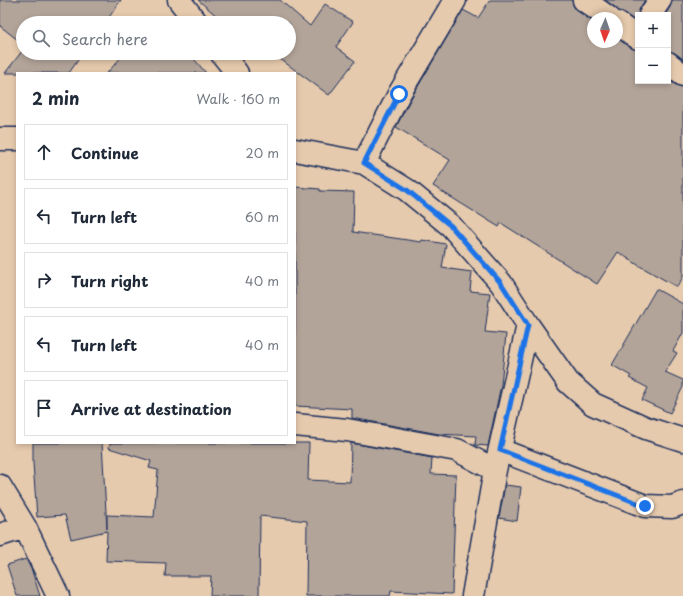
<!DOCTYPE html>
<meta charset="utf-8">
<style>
body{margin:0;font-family:"Playpen Sans",sans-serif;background:#f2f2f3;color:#1f2937}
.controls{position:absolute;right:12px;top:12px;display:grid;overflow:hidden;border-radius:0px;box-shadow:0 2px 6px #0003}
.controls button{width:36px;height:36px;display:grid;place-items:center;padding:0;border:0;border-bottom:1px solid #e0e1e3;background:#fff;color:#1f2937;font:20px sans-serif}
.compass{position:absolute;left:587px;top:12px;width:36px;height:36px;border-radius:50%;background:#fff;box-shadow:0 2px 6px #0003;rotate:182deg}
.stop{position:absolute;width:12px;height:12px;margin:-9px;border:3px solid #1a73e8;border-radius:50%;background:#fff}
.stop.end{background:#1a73e8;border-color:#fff;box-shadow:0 1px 4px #0008}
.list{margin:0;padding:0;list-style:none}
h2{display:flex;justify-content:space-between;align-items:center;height:52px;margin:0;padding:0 16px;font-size:17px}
h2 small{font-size:13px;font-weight:400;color:#747a83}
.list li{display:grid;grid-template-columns:26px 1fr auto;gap:12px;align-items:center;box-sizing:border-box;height:56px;margin:0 8px 8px;padding:0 8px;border:1px solid #e0e1e3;border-radius:0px}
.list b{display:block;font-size:15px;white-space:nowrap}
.list em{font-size:13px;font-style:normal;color:#747a83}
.icon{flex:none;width:22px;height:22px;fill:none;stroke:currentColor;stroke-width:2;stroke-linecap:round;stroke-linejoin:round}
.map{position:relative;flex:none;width:683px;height:596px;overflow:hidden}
.search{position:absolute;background:#fff;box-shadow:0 2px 6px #0003;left:16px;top:16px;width:280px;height:44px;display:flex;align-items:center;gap:10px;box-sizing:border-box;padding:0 14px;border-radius:22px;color:#747a83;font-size:15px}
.panel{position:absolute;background:#fff;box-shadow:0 2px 6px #0003;left:16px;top:72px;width:280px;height:372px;border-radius:0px}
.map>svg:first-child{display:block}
</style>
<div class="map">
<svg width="683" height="596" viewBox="0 0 683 596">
<rect width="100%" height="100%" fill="#e6caad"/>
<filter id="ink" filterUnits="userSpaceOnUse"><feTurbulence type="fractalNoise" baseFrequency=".025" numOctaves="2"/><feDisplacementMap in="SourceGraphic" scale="8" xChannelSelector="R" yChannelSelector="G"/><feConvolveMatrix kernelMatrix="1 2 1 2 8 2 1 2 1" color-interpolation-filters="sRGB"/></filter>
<g filter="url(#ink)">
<path fill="#b3a499" stroke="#1b2f5e" d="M0,0H121L105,23H23V44L0,26Z
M198,0H280L310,26L325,4L353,22L336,47L355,61L329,95L272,53H289V23H225Z
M490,0H572L573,5L576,10L593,22V42H617V38L631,48L638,50V81H668V79L676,85L683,87V277L677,287L638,265L618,252L597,284L501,223L499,227L433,186L450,160L396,127L410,100L463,10L478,18Z
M605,0H645L640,8L638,14V23L624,13L619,11L616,8Z
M672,0H683V59L675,53L668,51V15H665L670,7Z
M23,50V53H83L69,73H5Z
M125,53H189L206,73H107Z
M295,187L320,189V191L354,192L353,232L421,242L422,240L446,244L442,268L472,272L470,291L490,293L485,332L506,334L501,385L488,446L475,445L476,436L439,434L352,418V409L295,406Z
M656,289L683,304V333L673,351L677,353L665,372L683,380V387L670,413L642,400L648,388L629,378L631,376L612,365Z
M33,443H102L107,529V515L154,517L158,470L149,468L151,461L109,448L110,443H309L308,480L350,482L351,443L432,458L431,474L456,475L452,594L391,591L390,596H306L307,521L260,516L259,596H210L211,576H165L166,563L106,561L107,531L71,539L65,515L37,517L33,463Z
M505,485L521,487L517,521L499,518Z
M26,559L32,571L40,596H17L7,565Z"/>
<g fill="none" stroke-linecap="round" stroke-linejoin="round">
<defs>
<path id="minor" d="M179,0L197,23
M584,0L609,18
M650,15L660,0
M617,23L638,38
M221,53L237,73
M668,63L683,75
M0,139H17
M295,150L364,163L407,190L451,226L501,283L528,325L568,382L593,404L646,428L683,440
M364,163L399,94L455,0
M295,425L347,430L457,450L495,470
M500,450L645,506L672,507L683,503
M0,486L25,527L58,596
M0,535L25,527
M473,596L495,470L528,325"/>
</defs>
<use href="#minor" stroke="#1b2f5e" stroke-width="25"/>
<use href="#minor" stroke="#e6caad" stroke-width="22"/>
</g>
</g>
<g fill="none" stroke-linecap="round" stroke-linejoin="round" filter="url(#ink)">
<path stroke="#1a73e8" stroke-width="5" d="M399,94L364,163L407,190L451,226L501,283L528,325L500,450L645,506"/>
</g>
</svg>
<div class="controls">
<button>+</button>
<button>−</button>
</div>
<svg class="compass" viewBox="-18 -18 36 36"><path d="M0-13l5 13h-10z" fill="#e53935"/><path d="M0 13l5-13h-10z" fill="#747a83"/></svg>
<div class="stop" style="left:399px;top:94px"></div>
<div class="stop end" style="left:645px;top:506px"></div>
<div class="search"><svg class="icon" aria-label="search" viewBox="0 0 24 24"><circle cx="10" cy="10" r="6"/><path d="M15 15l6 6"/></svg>Search here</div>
<section class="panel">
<h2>2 min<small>Walk · 160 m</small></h2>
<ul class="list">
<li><svg class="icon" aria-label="ahead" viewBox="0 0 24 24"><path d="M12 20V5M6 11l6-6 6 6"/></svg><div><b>Continue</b></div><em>20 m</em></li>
<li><svg class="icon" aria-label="left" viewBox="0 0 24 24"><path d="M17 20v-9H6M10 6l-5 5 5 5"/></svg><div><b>Turn left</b></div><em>60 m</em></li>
<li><svg class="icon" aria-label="right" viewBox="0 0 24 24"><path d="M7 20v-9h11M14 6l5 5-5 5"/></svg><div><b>Turn right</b></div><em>40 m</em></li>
<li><svg class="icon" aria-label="left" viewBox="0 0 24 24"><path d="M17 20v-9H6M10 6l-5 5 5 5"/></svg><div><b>Turn left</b></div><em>40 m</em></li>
<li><svg class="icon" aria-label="arrive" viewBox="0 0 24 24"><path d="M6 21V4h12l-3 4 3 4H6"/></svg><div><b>Arrive at destination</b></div></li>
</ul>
</section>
</div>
